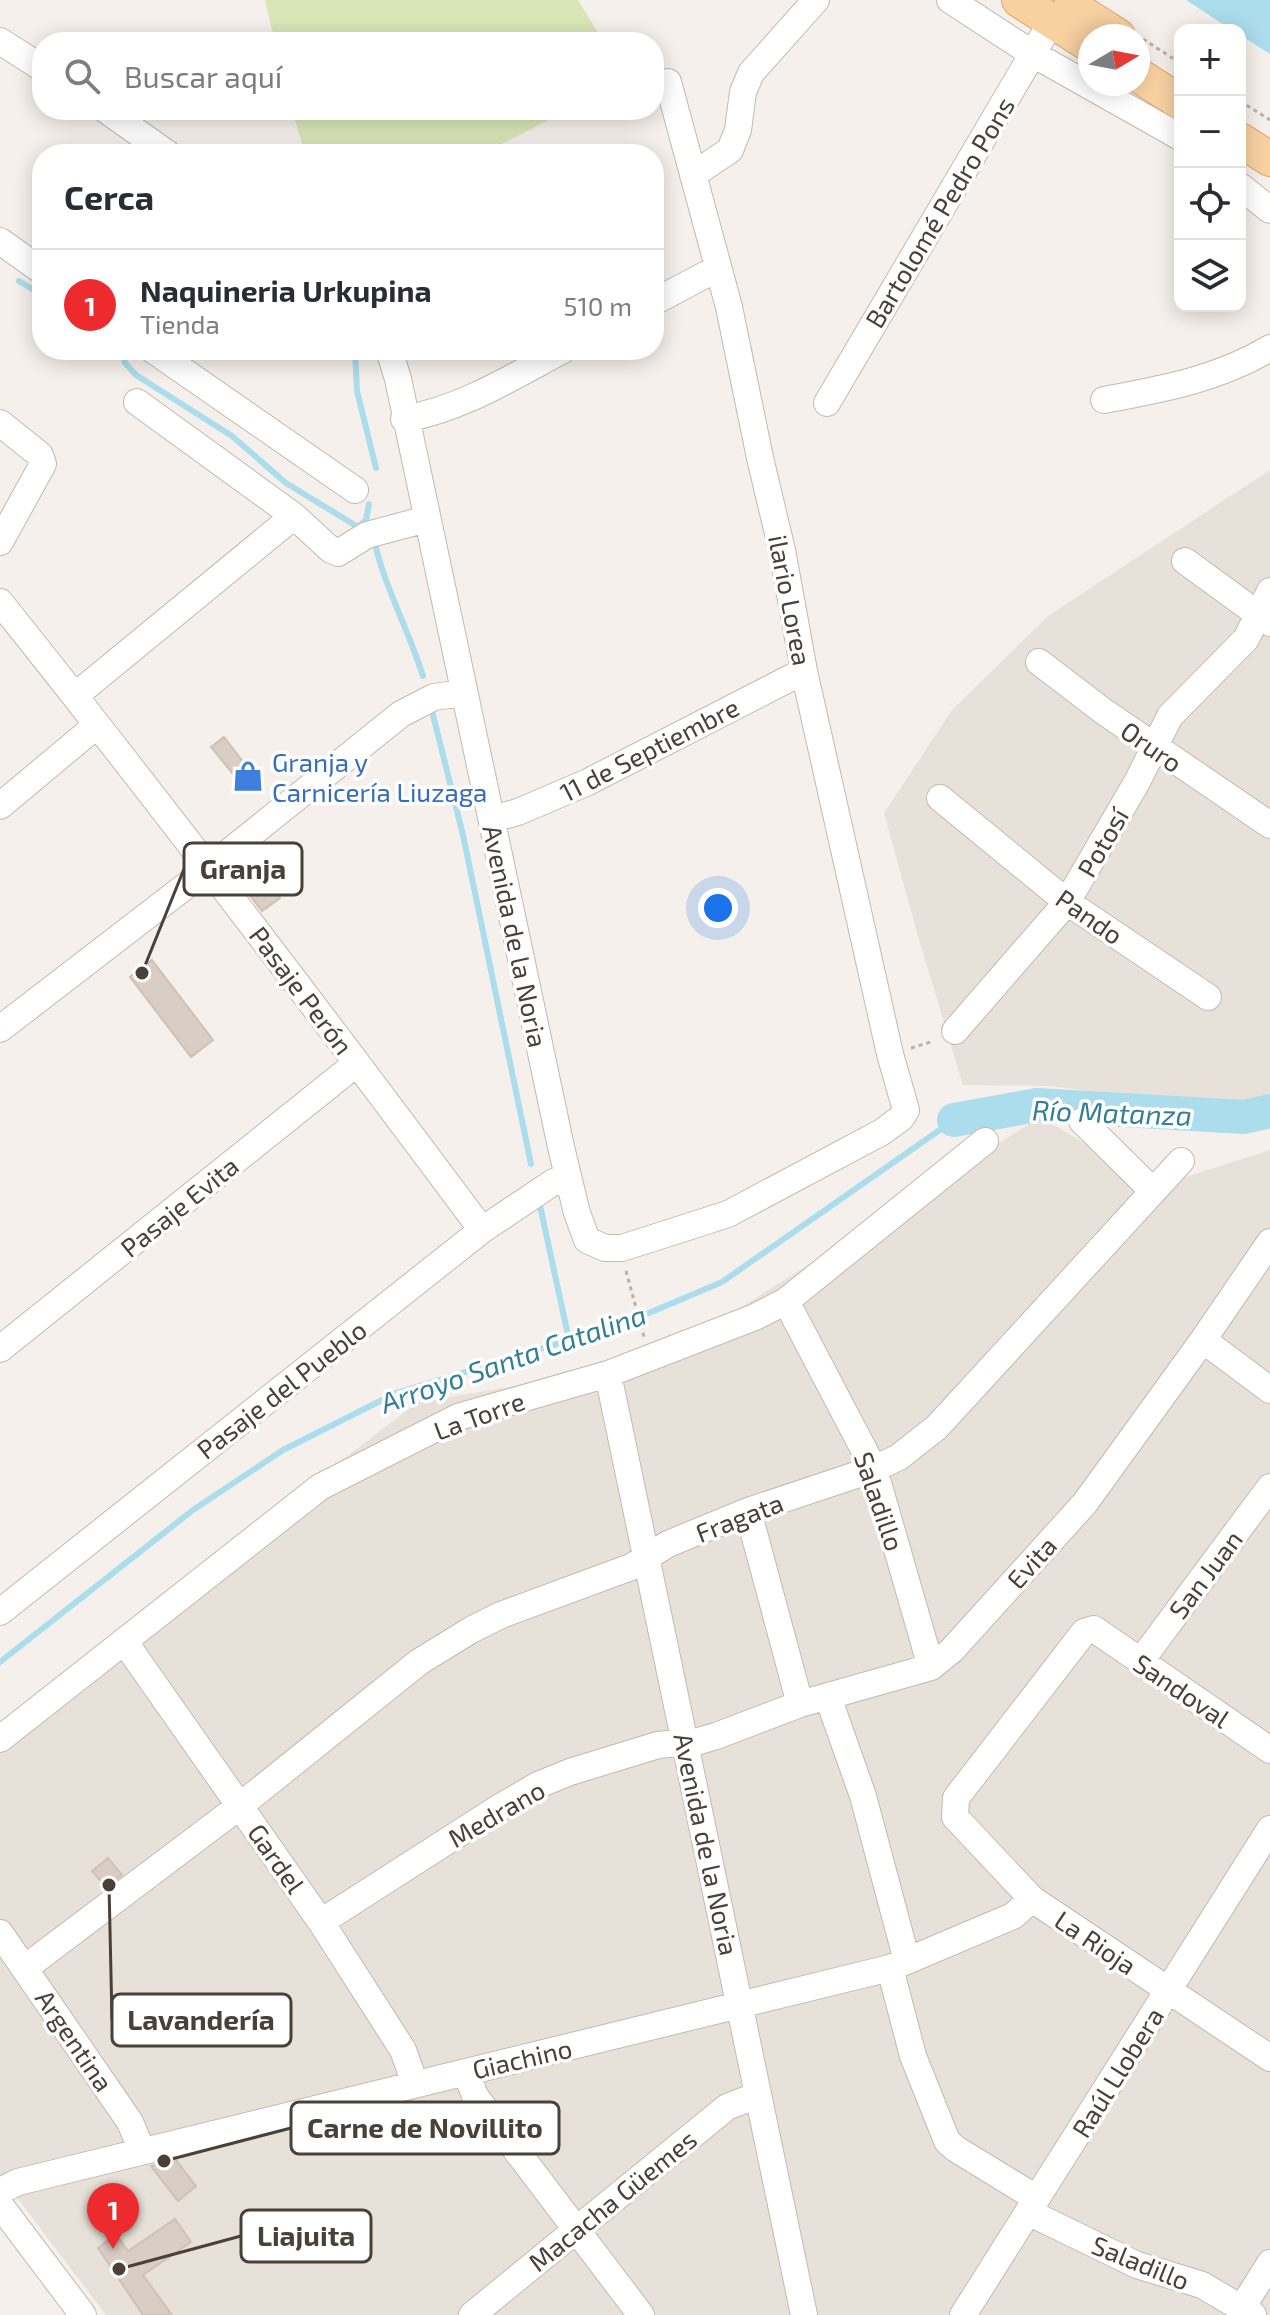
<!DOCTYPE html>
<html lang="es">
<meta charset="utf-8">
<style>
body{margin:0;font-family:"Exo 2",sans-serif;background:#f7f7f7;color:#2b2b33}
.controls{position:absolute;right:24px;top:24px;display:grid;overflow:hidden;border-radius:16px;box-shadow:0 4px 20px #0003}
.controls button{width:72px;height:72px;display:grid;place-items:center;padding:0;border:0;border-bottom:2px solid #e1e1e2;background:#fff;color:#2b2b33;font:40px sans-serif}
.compass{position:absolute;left:1078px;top:24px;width:72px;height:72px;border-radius:50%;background:#fff;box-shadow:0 4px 20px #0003;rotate:80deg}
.you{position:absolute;left:718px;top:908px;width:28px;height:28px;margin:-20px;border:6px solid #fff;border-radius:50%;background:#1a73e8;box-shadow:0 0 0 12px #1a73e833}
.badge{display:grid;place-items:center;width:52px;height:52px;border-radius:50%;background:#ed2a2e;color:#fff;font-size:26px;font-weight:700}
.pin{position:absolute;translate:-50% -66px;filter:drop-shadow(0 2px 4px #0008)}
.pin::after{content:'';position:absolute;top:42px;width:28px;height:24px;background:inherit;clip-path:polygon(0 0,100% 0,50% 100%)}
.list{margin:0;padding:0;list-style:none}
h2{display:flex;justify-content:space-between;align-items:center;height:104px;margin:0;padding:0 32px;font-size:34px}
h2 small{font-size:26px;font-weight:400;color:#7c7c81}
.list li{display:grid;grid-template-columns:52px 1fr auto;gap:24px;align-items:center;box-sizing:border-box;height:112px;padding:0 32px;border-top:2px solid #e1e1e2}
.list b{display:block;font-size:30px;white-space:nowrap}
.list p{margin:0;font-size:26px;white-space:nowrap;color:#7c7c81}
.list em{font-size:26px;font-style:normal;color:#7c7c81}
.icon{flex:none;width:44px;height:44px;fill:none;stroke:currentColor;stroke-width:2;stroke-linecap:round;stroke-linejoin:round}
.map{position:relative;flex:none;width:1270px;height:2315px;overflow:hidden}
.search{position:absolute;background:#fff;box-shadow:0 4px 20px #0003;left:32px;top:32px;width:632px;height:88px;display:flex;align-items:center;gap:20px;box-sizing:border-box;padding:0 28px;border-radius:32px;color:#7c7c81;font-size:30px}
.panel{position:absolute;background:#fff;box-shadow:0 4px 20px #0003;left:32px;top:144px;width:632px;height:216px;border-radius:32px}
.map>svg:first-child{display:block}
</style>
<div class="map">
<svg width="1270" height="2315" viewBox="0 0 1270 2315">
<rect width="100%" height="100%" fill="#f5f0eb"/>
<path fill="#e8e1da" d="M1270,470V1100L1239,1108L1048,1086L963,1085L920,943L884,813L952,710L1048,616Z
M1040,1117L1158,1186L1270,1150V2315H106L0,2175V1722L418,1402L652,1364Z"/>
<path fill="#d9e6b7" d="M265,0H578L604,42H275Z
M292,110H563L558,115L482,154H305Z"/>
<path fill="#acdded" d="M1186,0H1270V54L1240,35V30H1232Z"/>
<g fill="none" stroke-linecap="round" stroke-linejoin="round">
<path stroke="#acdded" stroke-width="6" d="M19,281L42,295
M122,350L125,363L136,375L232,436L286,483L358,527L366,520L369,527
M355,350L357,391L376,468
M366,520L369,504
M375,544C386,590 409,631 423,676
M431,707L463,835L531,1164
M539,1201L569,1340
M0,1662L193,1510L283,1450L396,1393L623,1324L722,1282L954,1120"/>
<path stroke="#acdded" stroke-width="34" d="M954,1120L1037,1105L1244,1117L1270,1111"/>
</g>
<path fill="#d9cdc4" stroke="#d0c1b5" stroke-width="2" d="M224,737L254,776L242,785L211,747Z
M262,875L280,898L262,911L245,889Z
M152,960L213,1040L191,1057L130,977Z
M108,1858L122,1875L106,1887L92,1871Z
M176,2160L196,2186L178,2201L151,2166Z
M175,2219L191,2242L143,2275L172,2315H143L98,2248L116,2234L128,2251Z"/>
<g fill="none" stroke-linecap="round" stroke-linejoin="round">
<defs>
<path id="minor" d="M950,0L1033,54L1180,137
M0,41L42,68
M106,110L168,154
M693,175L730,150L738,130L743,92L751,73L816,0
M1240,186L1270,210
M0,241L42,271
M654,302L718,268
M153,350L355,490
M389,350L398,379L561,1147L577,1213L587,1240L605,1248H622L728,1214L882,1132L901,1118L906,1110L890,1054L804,671L782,550L760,458L729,307L668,82
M1104,400C1162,389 1219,379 1270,348
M137,402L294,516L331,550L338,553L367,535L427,519
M827,403L1052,21
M404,419C462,409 512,377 563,350
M0,423L40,455L43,464L0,542
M1185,561L1270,623
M0,602C165,808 324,1018 482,1230
M1039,662L1103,711L1270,825
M76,695L294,516
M940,798L1067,902L1208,997
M0,806L97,725
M492,819L518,812L588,782L804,671
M0,1029L209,868L401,714L434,697L463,693
M955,1031L1067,902L1137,782L1170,716L1246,639L1270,591
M1082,1121L1153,1191
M786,1301L874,1469L931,1667
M1203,1340L1270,1390
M0,1349L357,1063
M608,1374L804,2315
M748,1511L800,1704
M0,1612L482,1230L552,1183L568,1176
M124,1641L321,1922L403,2050L415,2084
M1140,1662L1270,1487
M828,1697L863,1796L907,1961
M0,1739L320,1487L458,1417L608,1374L755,1317L786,1301L985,1141
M1270,1750L1094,1629L1084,1632L956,1798L955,1817L1032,1899L1270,2058
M321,1922L497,1809L538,1785L570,1772L658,1745L699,1741L716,1736L800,1704L931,1667L952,1650L1085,1503L1203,1340L1270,1242
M0,1933L130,2122L142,2151
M25,1968L241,1805L419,1662L471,1630L501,1615L631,1567L668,1544L748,1511L874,1469L899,1457L937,1427L1181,1161
M890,1968L913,2056L947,2141L956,2149L1036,2198
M466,2072L475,2096L641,2315
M0,2191L18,2182L890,1968L1013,1916L1032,1899
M0,2205L83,2315
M1028,2212L1137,2265L1202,2285L1253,2315
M1242,2308L1270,2263
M472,2315L727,2107L758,2095
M963,2315L1270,1829"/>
<path id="major" d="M1019,0L1090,45
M1071,6L1118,36
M1138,75L1180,102
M1240,140L1270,159"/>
</defs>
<use href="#minor" stroke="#c3b9b1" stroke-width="28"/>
<use href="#major" stroke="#ddaa71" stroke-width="36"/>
<path stroke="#c1b0a0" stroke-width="3" stroke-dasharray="4 4" stroke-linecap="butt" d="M1143,39L1180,63
M1240,101L1270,120
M911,1048L934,1041
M626,1271L644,1337"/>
<use href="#minor" stroke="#fff" stroke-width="26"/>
<use href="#major" stroke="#f8d1a1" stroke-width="34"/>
</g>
<defs>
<symbol id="shop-bare" viewBox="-9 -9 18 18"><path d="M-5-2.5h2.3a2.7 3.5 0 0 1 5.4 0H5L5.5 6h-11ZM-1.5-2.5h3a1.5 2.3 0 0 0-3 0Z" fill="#3f7fe0" stroke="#fff" stroke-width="2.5" paint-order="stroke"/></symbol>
</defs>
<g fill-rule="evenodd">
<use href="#shop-bare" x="226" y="754" width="44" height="44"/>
</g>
<g text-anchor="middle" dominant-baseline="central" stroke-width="7" stroke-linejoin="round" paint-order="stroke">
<g font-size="26" fill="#494039" stroke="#fff">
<text transform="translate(939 212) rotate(-59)">Bartolomé Pedro Pons</text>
<text transform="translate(791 600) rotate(79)">ilario Lorea</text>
<text transform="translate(1152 746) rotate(35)">Oruro</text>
<text transform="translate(649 749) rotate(-27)">11 de Septiembre</text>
<text transform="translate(1102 842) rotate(-60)">Potosí</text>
<text transform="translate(1090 916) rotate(35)">Pando</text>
<text transform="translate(516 936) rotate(78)">Avenida de la Noria</text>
<text transform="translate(302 990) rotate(53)">Pasaje Perón</text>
<text transform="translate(179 1206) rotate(-39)">Pasaje Evita</text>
<text transform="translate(281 1389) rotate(-38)">Pasaje del Pueblo</text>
<text transform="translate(479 1415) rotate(-20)">La Torre</text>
<text transform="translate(880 1501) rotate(71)">Saladillo</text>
<text transform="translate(739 1517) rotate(-21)">Fragata</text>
<text transform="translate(1031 1562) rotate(-48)">Evita</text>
<text transform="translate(1205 1574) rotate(-53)">San Juan</text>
<text transform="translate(1182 1690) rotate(34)">Sandoval</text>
<text transform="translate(496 1813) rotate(-30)">Medrano</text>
<text transform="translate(707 1844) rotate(78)">Avenida de la Noria</text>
<text transform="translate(277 1858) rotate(55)">Gardel</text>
<text transform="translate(1096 1942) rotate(34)">La Rioja</text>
<text transform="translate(75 2040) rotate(56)">Argentina</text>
<text transform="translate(522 2058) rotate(-13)">Giachino</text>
<text transform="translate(1117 2072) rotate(-58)">Raúl Llobera</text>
<text transform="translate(612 2200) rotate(-39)">Macacha Güemes</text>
<text transform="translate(1141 2262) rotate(22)">Saladillo</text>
</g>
<g font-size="26" fill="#366cbe" stroke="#fff" text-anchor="start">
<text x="272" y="761">Granja y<tspan x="272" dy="30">Carnicería Liuzaga</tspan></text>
</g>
<g font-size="28" font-style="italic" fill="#327e97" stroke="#fff">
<text transform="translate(1112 1112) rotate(2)">Río Matanza</text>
<text transform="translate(513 1358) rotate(-19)">Arroyo Santa Catalina</text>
</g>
</g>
<path fill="none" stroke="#494039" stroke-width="3" d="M142 973L184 869M109 1885L112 2020M164 2161L291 2128M119 2269L241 2236"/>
<g fill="#494039" stroke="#fff" stroke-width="3">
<circle cx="142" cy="973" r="8"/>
<circle cx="109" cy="1885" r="8"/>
<circle cx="164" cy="2161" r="8"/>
<circle cx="119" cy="2269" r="8"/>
</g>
<g fill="#fff" stroke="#494039" stroke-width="3">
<rect x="184" y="843" width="118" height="52" rx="8"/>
<rect x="112" y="1994" width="179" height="52" rx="8"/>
<rect x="291" y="2102" width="268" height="52" rx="8"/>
<rect x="241" y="2210" width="130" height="52" rx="8"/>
</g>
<g font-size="28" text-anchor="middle" font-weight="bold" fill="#494039">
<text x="243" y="879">Granja</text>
<text x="201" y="2030">Lavandería</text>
<text x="425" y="2138">Carne de Novillito</text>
<text x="306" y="2246">Liajuita</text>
</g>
</svg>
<div class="controls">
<button>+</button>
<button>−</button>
<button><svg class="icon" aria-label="locate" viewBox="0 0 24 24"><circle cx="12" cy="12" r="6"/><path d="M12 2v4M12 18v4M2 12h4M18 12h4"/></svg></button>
<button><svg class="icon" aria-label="layers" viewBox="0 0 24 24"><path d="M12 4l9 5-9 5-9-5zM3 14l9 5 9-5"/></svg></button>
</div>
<svg class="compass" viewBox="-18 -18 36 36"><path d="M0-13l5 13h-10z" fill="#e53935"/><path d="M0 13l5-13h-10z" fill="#7c7c81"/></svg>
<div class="you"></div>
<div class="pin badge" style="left:113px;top:2249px">1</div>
<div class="search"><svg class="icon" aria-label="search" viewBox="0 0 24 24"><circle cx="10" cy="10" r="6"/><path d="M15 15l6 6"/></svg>Buscar aquí</div>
<section class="panel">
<h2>Cerca<small></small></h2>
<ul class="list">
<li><span class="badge">1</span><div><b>Naquineria Urkupina</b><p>Tienda</p></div><em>510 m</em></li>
</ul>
</section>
</div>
